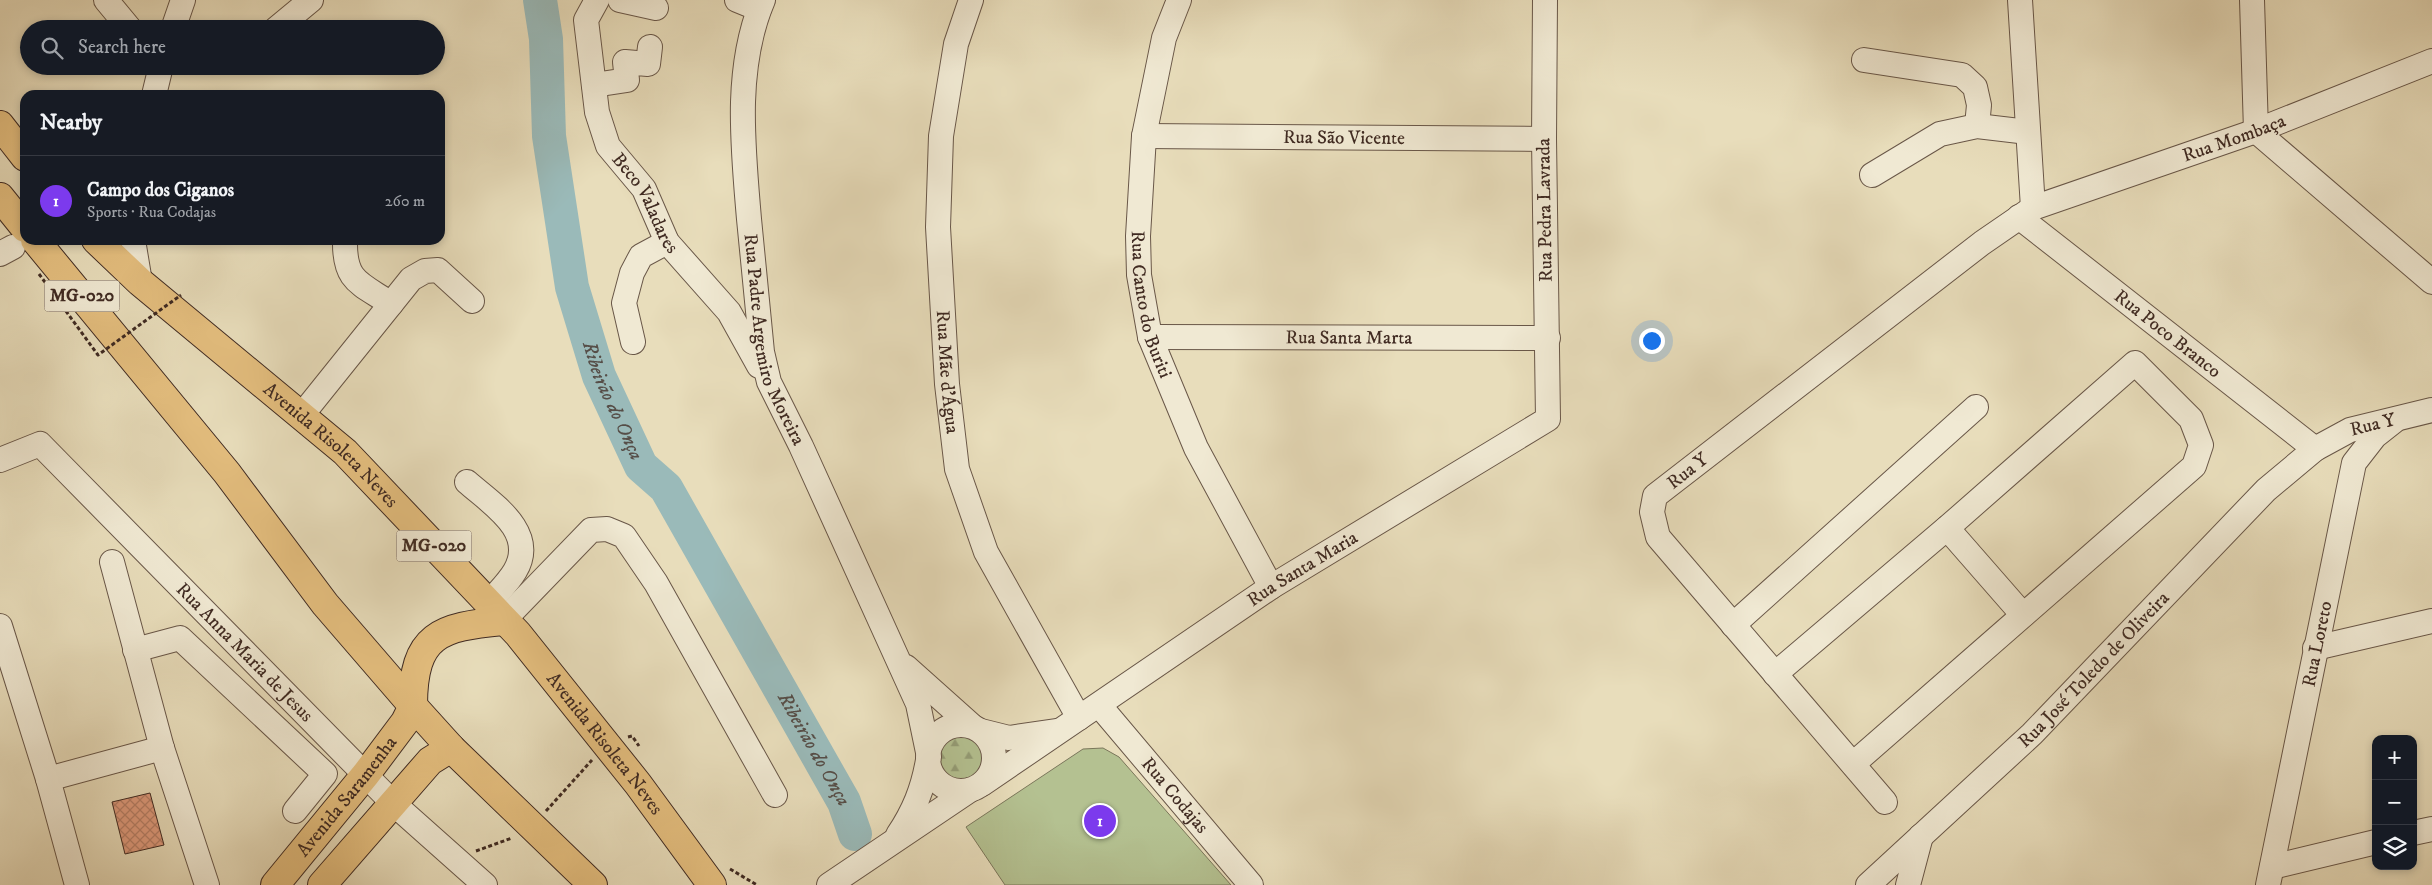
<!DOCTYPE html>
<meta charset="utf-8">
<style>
body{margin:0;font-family:"IM FELL DW Pica",serif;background:#20242c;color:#f1f3f6}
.controls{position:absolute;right:15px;bottom:15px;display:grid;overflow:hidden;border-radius:10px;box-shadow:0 2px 8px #0003}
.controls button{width:45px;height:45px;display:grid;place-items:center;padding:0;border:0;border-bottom:1px solid #363941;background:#171b24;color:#f1f3f6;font:25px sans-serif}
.you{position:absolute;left:1651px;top:340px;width:18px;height:18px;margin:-12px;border:4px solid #fff;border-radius:50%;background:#1a73e8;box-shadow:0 0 0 8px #1a73e833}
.badge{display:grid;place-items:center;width:32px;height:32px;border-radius:50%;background:#7c3aed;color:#fff;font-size:16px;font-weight:700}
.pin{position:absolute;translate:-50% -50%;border:2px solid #fff;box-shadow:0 1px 5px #0006}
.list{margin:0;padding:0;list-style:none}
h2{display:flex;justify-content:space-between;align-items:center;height:65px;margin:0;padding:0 20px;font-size:21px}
h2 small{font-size:16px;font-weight:400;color:#9ea1a6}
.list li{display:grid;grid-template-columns:32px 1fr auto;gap:15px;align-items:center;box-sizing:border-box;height:90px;padding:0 20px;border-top:1px solid #363941}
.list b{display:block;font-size:19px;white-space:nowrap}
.list p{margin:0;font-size:16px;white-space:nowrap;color:#9ea1a6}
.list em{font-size:16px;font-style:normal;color:#9ea1a6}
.icon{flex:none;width:28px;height:28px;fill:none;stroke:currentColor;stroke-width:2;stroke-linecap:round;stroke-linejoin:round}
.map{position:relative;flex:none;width:2432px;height:885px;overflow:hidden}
.search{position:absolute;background:#171b24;box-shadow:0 2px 8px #0003;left:20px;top:20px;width:425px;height:55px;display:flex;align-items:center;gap:12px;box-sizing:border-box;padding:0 18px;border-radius:28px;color:#9ea1a6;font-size:19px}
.panel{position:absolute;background:#171b24;box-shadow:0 2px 8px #0003;left:20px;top:90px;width:425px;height:155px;border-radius:15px}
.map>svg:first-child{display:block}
</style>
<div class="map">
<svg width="2432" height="885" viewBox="0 0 2432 885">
<defs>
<pattern id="forest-firs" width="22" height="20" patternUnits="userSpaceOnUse" patternTransform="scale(1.25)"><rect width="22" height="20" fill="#b4c191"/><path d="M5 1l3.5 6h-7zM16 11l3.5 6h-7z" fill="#949d76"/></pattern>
<pattern id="building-cross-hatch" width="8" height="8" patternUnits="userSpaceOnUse" patternTransform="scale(1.25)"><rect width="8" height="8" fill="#df9b7d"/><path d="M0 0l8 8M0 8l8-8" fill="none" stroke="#b67f66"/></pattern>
</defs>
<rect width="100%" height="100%" fill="#e8ddbb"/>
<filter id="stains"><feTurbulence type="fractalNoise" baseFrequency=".004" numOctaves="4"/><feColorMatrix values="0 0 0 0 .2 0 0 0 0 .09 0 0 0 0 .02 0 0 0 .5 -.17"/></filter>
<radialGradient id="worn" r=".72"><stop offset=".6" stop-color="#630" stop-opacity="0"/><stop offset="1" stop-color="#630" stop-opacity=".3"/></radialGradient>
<path fill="#b4c191" stroke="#7a765a" d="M1103,748L1119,757L1231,885H1005L966,827L1083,749Z"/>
<path fill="url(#forest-firs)" stroke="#7a765a" d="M934 758a27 27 0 1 1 54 0a27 27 0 1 1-54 0Z"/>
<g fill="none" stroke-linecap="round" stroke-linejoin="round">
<path stroke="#9abab9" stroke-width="34" id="s1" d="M540,0L546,39L549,136L572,287L599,376L641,466L666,488L844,802L855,834"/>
</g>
<path fill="url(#building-cross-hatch)" stroke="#3f2a22" d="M150,793L164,845L125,854L112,802Z"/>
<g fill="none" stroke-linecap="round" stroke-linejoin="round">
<defs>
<g id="minor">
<path d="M106,0L130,29"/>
<path id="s2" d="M597,0L586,20L597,112L608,146L644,189L667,242L729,312L759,366"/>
<path d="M620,0L656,8"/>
<path d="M737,0L759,9"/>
<path id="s3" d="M763,0C734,68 743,147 749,219C753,263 758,307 762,352L769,382L801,446L918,704L929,757"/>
<path id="s4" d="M971,0L956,44L941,136L938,227L947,384L957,469L986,552L1079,718"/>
<path id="s5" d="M1179,0L1164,38L1144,136L1138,236L1139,275L1150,337L1196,448L1271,587"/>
<path d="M2020,0L2033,208"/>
<path d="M2252,0L2256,131L2432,282"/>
<path d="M173,29L183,0"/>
<path d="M276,29L311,0"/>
<path d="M1864,60L1962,75L1975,87L1979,105L1977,126"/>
<path d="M594,85L627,80L625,62L648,64L650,47"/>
<path d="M154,95L161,66"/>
<path id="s6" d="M1144,136L1544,139"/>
<path d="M1872,175L1940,134L1977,126L2028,132"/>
<path id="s7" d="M2019,217L2315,449"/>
<path d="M133,240L140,282"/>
<path d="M345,240C344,282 360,283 391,304"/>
<path d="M0,254L13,247"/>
<path id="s8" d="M1150,337L1548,338"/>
<path d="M633,342L624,303L632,273L641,256L667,242"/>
<path d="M301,416L411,279L425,271L438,270L472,301"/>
<path id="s9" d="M0,460L40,444L394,804L485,885"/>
<path d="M467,482C492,504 538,532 515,571C508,583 497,593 488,604"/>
<path d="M1947,528L2023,615"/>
<path d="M112,562L162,748L207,885"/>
<path d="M503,621L591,530L607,529L624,536L656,583L775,795"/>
<path d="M1733,625L1976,407"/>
<path d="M0,626L48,779L77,885"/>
<path d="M2315,648L2432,621"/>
<path d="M135,650L180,638L325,774L295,811"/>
<path d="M906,667L972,726"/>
<path d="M1775,674L1947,528L2135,363L2191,419L2201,445L2194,466L1853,764"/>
<path id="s10" d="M1099,705L1251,885"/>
<circle cx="961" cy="758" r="33"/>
<path d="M981,731L1009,738L1056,731"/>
<path d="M48,779L162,748"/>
<path id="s11" d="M982,784L1271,587L1548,419L1544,139L1545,0"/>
<path id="s12" d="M1885,802L1658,537L1652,512L1655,496L1982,243L2033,208L2256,131L2432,61"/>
<path d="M2413,833L2432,829"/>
<path d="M898,835C914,811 923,789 928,760"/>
<path d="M2272,867L2376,842"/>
<path d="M829,885L970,790"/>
<path id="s13" d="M1868,885L2032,734L2266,490L2315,449L2350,430L2432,410"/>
<path d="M1908,885L1921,836"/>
<path id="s14" d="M2268,885L2354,463L2375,436L2394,421"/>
</g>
<g id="major">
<path id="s15" d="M275,885L366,774L405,722L413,706"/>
<path d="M322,885L430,761L451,748"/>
</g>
<g id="highway">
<path d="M0,125L25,157"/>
<path d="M0,197L25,228"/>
<path d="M35,240L227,473L325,604L413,706L451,748L593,885"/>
<path id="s16" d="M96,240L140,282L345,452L518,634L638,784L712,885"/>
<path d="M413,706C413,634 440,627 503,621"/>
</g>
</defs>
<use href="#minor" stroke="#695748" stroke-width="26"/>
<use href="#major" stroke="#3f2a22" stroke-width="30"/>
<use href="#highway" stroke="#3f2a22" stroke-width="30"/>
<path stroke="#3f2a22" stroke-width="3" stroke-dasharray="4 2.5" stroke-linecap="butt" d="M628,737L632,736L639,746
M546,811L592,760
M476,851L512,838
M730,869L757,885"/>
<use href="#minor" stroke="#f0e9d3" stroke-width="24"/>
<use href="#major" stroke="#e4be7e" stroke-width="28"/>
<use href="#highway" stroke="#e4be7e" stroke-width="28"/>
<path stroke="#3f2a22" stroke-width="3" stroke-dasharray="4 2.5" stroke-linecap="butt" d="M39,274L98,355L181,295"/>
</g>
<g text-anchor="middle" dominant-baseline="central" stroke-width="4.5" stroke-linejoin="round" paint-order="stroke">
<g fill="#f0e9d3" stroke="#746357" stroke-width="1">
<rect x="44.5" y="280.5" width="75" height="31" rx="4"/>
<rect x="396.5" y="530.5" width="75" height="31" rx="4"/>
</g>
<g font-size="18" font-weight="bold" fill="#3f2a22">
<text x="82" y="296">MG-020</text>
<text x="434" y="546">MG-020</text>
</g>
<g font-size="19" fill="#3f2a22" stroke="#f0e9d3">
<text stroke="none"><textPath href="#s6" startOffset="200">Rua São Vicente</textPath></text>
<text stroke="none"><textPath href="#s12" startOffset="1079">Rua Mombaça</textPath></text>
<text stroke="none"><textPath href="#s2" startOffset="220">Beco Valadares</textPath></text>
<text transform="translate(1545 210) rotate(-91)">Rua Pedra Lavrada</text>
<text stroke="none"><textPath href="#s5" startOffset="311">Rua Canto do Buriti</textPath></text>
<text stroke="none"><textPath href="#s7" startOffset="189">Rua Poco Branco</textPath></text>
<text stroke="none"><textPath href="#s8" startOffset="199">Rua Santa Marta</textPath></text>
<text stroke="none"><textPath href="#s3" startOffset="346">Rua Padre Argemiro Moreira</textPath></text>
<text stroke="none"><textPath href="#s4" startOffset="376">Rua Mãe d'Água</textPath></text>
<text stroke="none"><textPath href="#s13" startOffset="688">Rua Y</textPath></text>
<text stroke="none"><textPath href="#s16" startOffset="312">Avenida Risoleta Neves</textPath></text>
<text stroke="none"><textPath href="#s12" startOffset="432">Rua Y</textPath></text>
<text stroke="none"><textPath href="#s11" startOffset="386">Rua Santa Maria</textPath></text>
<text stroke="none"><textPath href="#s14" startOffset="246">Rua Loreto</textPath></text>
<text stroke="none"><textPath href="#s9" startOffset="335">Rua Anna Maria de Jesus</textPath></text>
<text stroke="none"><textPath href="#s13" startOffset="312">Rua José Toledo de Oliveira</textPath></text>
<text stroke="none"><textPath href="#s16" startOffset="718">Avenida Risoleta Neves</textPath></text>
<text stroke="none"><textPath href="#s10" startOffset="118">Rua Codajas</textPath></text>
<text stroke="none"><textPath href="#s15" startOffset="114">Avenida Saramenha</textPath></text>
</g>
<g font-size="20" font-style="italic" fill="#564e48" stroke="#f0e9d3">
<text stroke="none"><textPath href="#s1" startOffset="410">Ribeirão do Onça</textPath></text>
<text stroke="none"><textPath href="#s1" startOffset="815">Ribeirão do Onça</textPath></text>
</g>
</g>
<rect width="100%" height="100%" filter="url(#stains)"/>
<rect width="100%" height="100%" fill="url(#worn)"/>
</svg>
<div class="controls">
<button>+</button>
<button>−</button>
<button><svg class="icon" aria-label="layers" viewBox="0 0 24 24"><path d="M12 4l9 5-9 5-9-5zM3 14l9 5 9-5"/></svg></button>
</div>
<div class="you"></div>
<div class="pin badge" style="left:1100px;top:821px">1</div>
<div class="search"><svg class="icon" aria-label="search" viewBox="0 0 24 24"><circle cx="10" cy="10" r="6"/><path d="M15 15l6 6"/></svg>Search here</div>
<section class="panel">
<h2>Nearby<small></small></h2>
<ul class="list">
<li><span class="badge">1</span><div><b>Campo dos Ciganos</b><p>Sports · Rua Codajas</p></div><em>260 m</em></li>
</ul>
</section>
</div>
